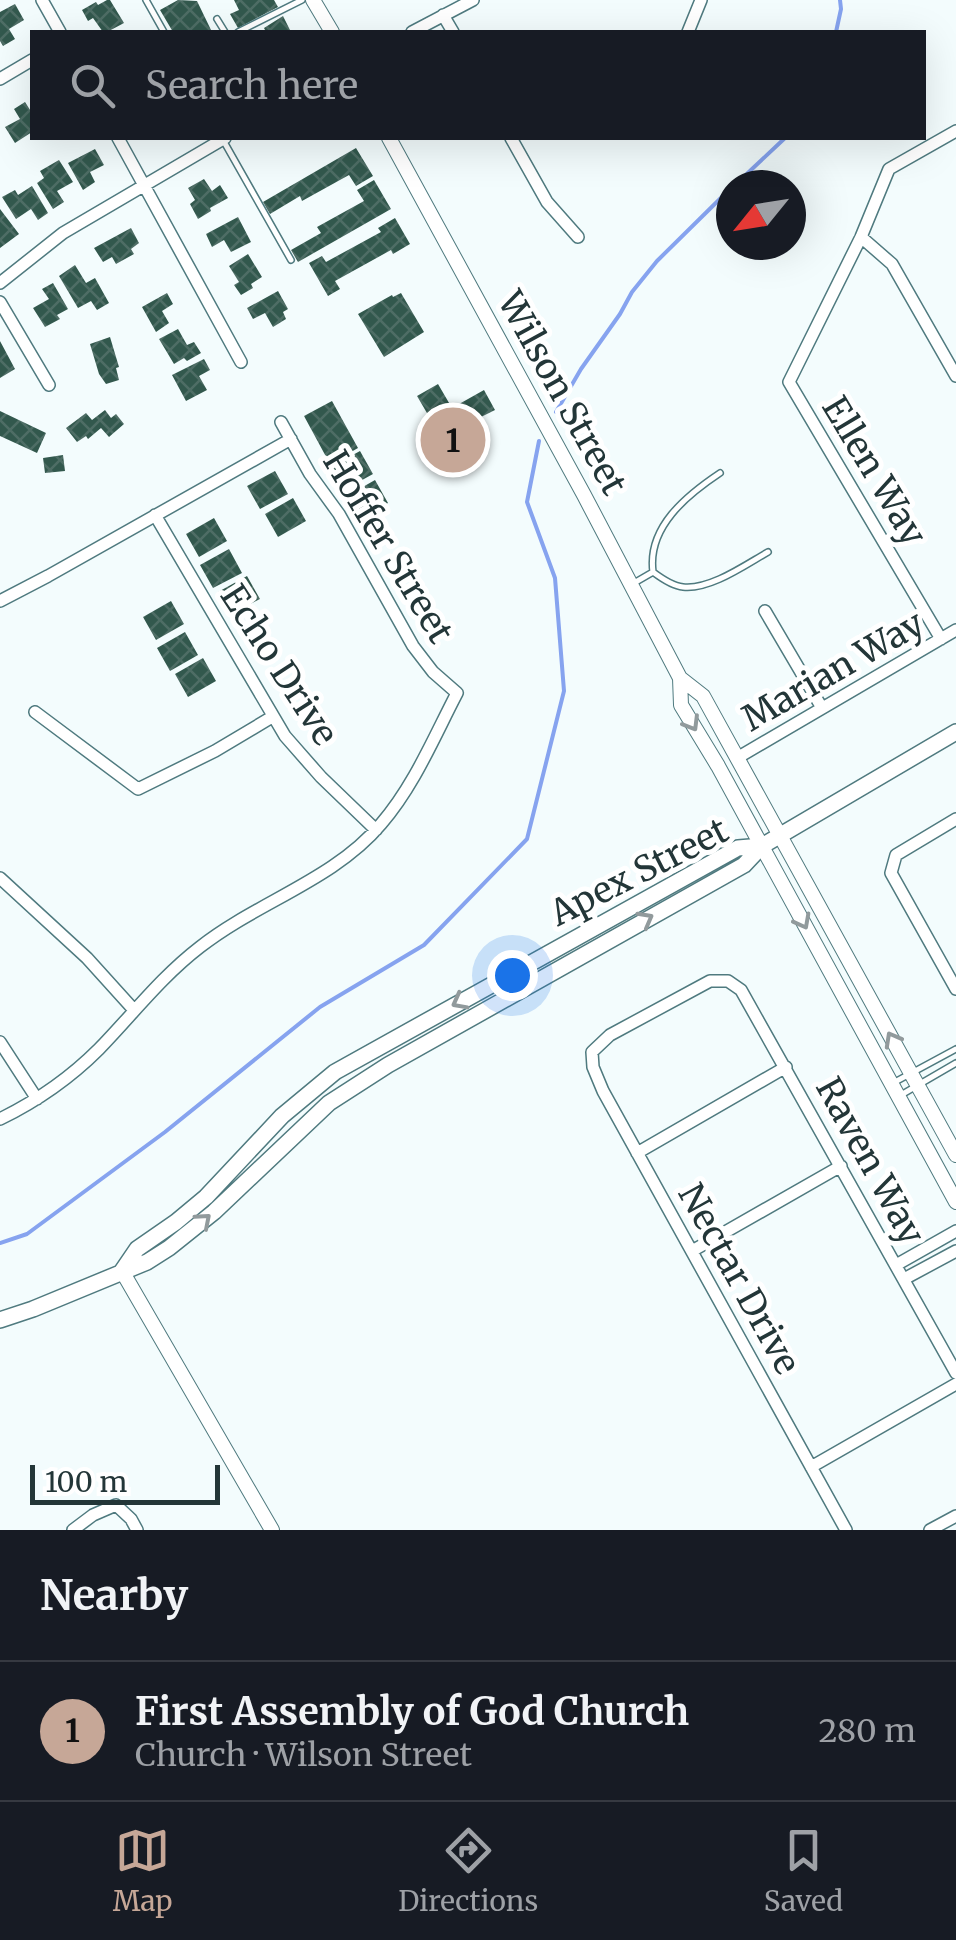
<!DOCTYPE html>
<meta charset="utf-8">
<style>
body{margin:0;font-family:Merriweather,serif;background:#242831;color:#f1f3f6}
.compass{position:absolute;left:716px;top:170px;width:90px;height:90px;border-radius:50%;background:#171b24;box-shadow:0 10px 40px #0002;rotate:240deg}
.scale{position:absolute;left:30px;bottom:25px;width:190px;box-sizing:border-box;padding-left:10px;border:5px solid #233638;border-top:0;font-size:28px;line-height:35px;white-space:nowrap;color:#233638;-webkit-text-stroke:8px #fff;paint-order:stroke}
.you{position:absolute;left:512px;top:975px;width:35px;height:35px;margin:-25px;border:8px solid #fff;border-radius:50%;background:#1a73e8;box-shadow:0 0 0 15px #1a73e833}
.badge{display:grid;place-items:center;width:65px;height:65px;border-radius:50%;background:#c6a797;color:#111;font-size:32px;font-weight:700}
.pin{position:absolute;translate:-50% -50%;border:5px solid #fff;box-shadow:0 2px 10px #0006}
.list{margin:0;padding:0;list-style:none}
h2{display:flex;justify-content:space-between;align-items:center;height:130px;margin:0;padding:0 40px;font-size:42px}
h2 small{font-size:32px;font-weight:400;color:#9ea1a6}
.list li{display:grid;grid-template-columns:65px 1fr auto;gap:30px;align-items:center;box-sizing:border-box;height:140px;padding:0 40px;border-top:2px solid #363941}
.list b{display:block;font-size:38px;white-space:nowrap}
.list p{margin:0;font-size:32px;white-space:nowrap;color:#9ea1a6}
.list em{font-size:32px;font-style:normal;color:#9ea1a6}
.icon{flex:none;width:55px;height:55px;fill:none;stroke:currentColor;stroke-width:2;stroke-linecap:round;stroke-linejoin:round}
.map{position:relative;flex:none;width:956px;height:1530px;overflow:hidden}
.search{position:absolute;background:#171b24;box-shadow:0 10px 40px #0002;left:30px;right:30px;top:30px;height:110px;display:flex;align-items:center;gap:25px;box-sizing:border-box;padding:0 35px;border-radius:0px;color:#9ea1a6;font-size:38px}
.sheet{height:270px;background:#171b24}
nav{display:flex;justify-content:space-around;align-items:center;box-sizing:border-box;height:140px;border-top:2px solid #363941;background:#171b24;font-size:28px;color:#9ea1a6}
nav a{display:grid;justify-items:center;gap:5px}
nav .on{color:#c6a797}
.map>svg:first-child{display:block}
</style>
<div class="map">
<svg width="956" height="1530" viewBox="0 0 956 1530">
<defs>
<pattern id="building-cross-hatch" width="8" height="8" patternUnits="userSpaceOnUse" patternTransform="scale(2.5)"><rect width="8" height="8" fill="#32584d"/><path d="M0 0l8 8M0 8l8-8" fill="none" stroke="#4e6d65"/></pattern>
</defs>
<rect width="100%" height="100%" fill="#f3fcfd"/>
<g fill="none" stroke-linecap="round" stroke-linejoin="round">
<path stroke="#86a3ef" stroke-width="4" d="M836,32L841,9L840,0
M735,185L785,138
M556,412L581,369L620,314L632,292L657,261L731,188
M0,1243L27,1234L165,1132L320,1007L424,945L527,839L564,691L555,578L527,502L539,441"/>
</g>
<path fill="url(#building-cross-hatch)" d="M107,0H110L124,23L107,32H103L93,18L88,21L82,10L96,2L98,5Z
M178,0L197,1L212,32H173L160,10Z
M234,0H274L278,7L238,28L230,14L239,10Z
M15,4L24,20L9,29L15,39L3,46L0,41V12Z
M283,16L290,30L285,32H266L264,28Z
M25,102L32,113V132L15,143L5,127L20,119L14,109Z
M356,148L373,176L356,186L349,175L302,201L300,196L270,214L263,202Z
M95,149L104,165L90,172L95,182L83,190L68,163Z
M59,160L73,182L57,191L64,202L53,209L37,183L44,178L40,171Z
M204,179L212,191L220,185L228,198L210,208L211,211L198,219L190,204L195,200L188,188Z
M374,180L391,209L298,262L291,250L321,233L317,227L364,201L357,190Z
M32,186L48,213L38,220L31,209L16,219L2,197L15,190L18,195Z
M0,209L19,234L0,248Z
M238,217L251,242L231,252L224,240L212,247L206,234Z
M395,218L410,244L393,254L391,250L335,281L340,289L328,296L309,263L322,256L326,262L381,232L378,228Z
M131,228L139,243L131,249L134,254L116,264L112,257L103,262L94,248Z
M248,254L262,277L251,284L253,288L241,295L234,285L239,282L229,266Z
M75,265L86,283L95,278L109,303L97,310L91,301L78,308L59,276Z
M53,283L68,309L57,315L60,319L45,327L33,308L49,299L42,289Z
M278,291L288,309L283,312L286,319L273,327L265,313L253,319L247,308Z
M167,293L173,304L162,311L169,323L156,332L142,307Z
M401,293L424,332L384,357L358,314L392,295L393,297Z
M178,329L187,345L194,342L201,353L187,361L184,358L174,364L159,339Z
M110,337L119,367L116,368L119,380L106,384L99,374L90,344Z
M0,341L15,369L0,378Z
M204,359L210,370L199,376L207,390L186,401L172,375Z
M438,384L452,408L484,390L495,410L441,437L417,396Z
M332,401L358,448L330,464L304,416Z
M105,410L111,418L116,414L124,424L109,437L101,428L88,439L86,436L77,442L66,428L86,413L92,420Z
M0,411L46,433L37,453L0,436Z
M360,451L373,474L344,490L331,467Z
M63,455L65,471L45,473L43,458Z
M275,471L288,494L260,509L247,486Z
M375,480L388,503L360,519L347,496Z
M293,498L306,521L278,537L265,514Z
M214,518L227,541L199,557L186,534Z
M229,549L242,573L213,588L200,565Z
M247,576L260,599L231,614L218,592Z
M171,601L184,624L156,640L143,617Z
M185,632L198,655L170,671L157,648Z
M203,658L216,681L188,697L175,674Z"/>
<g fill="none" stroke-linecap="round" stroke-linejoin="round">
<defs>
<path id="service" d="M146,0L164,32
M217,19L225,32
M238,32L302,0
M223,140L291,260
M653,572C647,527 687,495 720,473
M634,583L653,572C661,578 672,586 683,587C710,590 745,565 768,552
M893,1083L956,1049
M901,1095L956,1063"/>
<path id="minor" d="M42,0L60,32
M443,15L453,32
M412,32L473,0
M688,32L701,0
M0,79L32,60
M118,138L241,362
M511,138L547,202L578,237
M861,237L892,264L956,376
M0,283L63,233L225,138
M0,302L49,385
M155,515L285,736L321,777L376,830
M0,601L48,576L291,439
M765,611L822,708
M941,639L789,382L861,237L889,169L956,131
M35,712L138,789L215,751L272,717
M737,758L956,630
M956,819L896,855L891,873L956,989
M0,878L87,958L134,1010
M0,1042L37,1099
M0,1119C37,1101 70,1078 99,1049C133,1014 161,977 200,947C257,902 334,880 381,824C414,786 434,737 457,693L433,672L413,646L339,514L310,474L281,422
M637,1153L786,1067
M692,1251L841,1166
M896,1265L956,1231
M904,1279L956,1251
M811,1467L956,1384
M73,1530L93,1515L116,1505L131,1519L137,1530
M846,1530L603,1091L593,1067L592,1052L610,1035L710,981H728L741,990L956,1373
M930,1530L956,1516"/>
<path id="tertiary" d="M313,0L332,32
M389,138L584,495L680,678L681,705L718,766L956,1202
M680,678L703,696L956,1155
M122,1271L272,1530"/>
<path id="secondary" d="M122,1271L137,1249L176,1222L206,1197L282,1116L335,1072L738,848L762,846
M0,1320L33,1309L147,1262L169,1248L214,1212L329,1103L388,1065L744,865L762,846L956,732"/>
</defs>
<use href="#service" stroke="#4f7a7f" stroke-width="8"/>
<use href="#minor" stroke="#4f7a7f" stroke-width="14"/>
<use href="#tertiary" stroke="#4f7a7f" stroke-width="16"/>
<use href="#secondary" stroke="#4f7a7f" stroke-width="18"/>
<use href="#service" stroke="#fff" stroke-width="5"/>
<use href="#minor" stroke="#fff" stroke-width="11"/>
<use href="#tertiary" stroke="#fff" stroke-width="14"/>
<use href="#secondary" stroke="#fff" stroke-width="15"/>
</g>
<defs><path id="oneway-chevron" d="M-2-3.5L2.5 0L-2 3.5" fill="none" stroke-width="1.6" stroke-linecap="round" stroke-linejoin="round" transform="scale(2.5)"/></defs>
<g stroke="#919a9c">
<use href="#oneway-chevron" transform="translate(692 724) rotate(59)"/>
<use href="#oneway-chevron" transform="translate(646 919) rotate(-29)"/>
<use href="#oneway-chevron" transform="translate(803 922) rotate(62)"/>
<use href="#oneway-chevron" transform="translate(459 1002) rotate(152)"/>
<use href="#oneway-chevron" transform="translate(892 1039) rotate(-119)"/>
<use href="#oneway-chevron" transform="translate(204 1220) rotate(-41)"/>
</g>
<g text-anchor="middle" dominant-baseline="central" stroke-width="10" stroke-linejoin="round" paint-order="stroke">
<g font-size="35" fill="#233638" stroke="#fff">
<text transform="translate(562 393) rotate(61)">Wilson Street</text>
<text transform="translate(874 471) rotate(59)">Ellen Way</text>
<text transform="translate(388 547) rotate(59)">Hoffer Street</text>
<text transform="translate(279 665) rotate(57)">Echo Drive</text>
<text transform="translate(833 671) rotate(-30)">Marian Way</text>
<text transform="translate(639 872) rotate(-27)">Apex Street</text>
<text transform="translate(870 1161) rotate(61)">Raven Way</text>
<text transform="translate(739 1279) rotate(61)">Nectar Drive</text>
</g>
</g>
</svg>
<svg class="compass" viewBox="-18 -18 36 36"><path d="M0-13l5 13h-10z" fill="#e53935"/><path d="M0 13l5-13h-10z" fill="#9ea1a6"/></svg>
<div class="scale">100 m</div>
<div class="you"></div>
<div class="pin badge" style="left:453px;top:440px">1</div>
<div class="search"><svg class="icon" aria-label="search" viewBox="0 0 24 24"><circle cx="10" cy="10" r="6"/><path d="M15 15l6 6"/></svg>Search here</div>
</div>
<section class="sheet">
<h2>Nearby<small></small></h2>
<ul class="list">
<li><span class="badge">1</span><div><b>First Assembly of God Church</b><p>Church · Wilson Street</p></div><em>280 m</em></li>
</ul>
</section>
<nav>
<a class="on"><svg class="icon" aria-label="map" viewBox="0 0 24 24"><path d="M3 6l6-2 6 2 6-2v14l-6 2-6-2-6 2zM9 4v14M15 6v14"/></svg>Map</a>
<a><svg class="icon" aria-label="directions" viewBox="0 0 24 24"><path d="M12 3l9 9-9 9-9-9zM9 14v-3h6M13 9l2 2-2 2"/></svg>Directions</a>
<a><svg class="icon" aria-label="saved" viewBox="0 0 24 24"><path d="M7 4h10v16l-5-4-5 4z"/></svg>Saved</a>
</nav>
